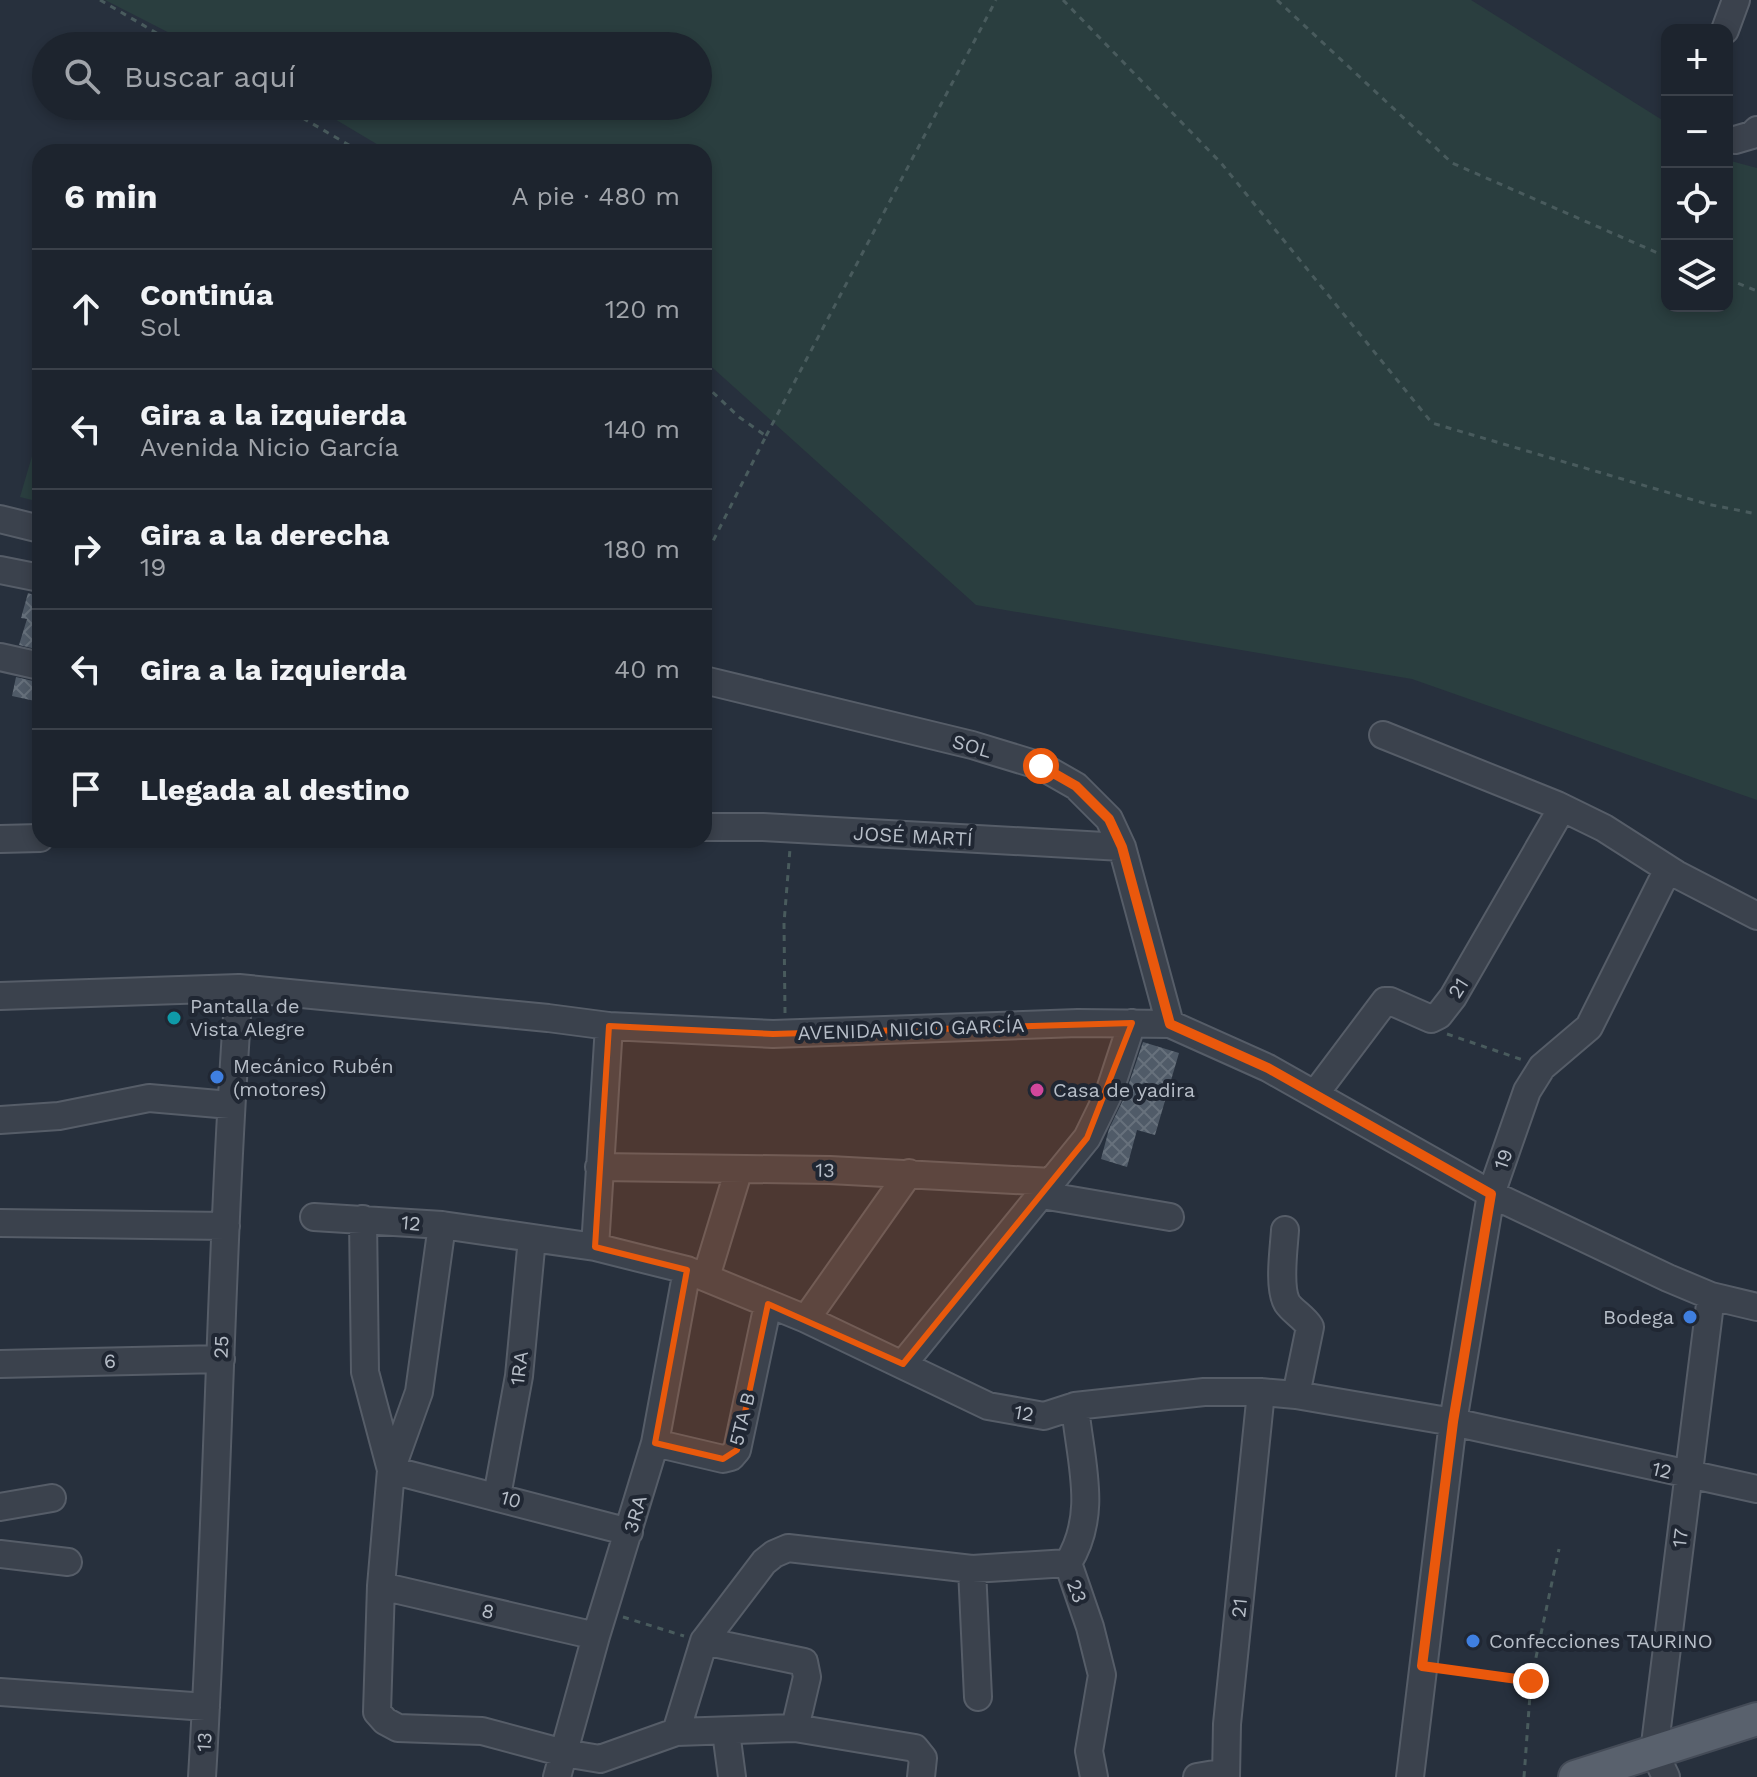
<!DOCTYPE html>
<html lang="es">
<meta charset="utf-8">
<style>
body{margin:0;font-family:"Work Sans",sans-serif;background:#2a303a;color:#f1f3f6}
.controls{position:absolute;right:24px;top:24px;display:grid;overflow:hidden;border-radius:16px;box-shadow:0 4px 12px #0003}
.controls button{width:72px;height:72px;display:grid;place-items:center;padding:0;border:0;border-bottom:2px solid #3b414a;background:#1d242e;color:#f1f3f6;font:40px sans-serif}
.stop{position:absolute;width:24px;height:24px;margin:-18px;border:6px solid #ea580c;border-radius:50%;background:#fff}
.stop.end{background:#ea580c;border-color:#fff;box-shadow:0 2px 8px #0008}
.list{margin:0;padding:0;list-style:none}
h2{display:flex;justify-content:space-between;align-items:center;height:104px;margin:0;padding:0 32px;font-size:34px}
h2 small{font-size:26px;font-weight:400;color:#a0a4aa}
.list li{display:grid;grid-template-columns:52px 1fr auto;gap:24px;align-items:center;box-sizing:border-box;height:120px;padding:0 32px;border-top:2px solid #3b414a}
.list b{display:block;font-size:30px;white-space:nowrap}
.list p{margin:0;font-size:26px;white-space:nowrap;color:#a0a4aa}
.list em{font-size:26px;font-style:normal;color:#a0a4aa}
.icon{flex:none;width:44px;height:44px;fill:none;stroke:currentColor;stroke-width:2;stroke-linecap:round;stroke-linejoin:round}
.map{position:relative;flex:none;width:1757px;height:1777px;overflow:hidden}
.search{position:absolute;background:#1d242e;box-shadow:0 4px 12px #0003;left:32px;top:32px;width:680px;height:88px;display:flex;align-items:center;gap:20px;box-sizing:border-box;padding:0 28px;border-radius:44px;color:#a0a4aa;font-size:30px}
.panel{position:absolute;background:#1d242e;box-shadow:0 4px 12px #0003;left:32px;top:144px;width:680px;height:704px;border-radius:24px}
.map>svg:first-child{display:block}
</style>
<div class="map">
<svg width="1757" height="1777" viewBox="0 0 1757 1777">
<defs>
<pattern id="building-cross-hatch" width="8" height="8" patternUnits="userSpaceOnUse" patternTransform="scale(2)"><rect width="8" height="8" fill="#505b68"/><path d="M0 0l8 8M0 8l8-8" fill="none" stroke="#67717c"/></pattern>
</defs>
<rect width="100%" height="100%" fill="#27303d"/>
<path fill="#2a3e3f" d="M105,0H1471L1667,123V306H1727V160L1757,168V800L1412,679L976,605L704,360V152H390L313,106H698V46H195Z
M40,429V502L20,497Z"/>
<path fill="url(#building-cross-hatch)" d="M28,593L40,597V622L37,632L40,633V650L19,645L27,619L21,618Z
M16,677L37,682L35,701L12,696Z
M1143,1042L1179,1053L1155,1135L1137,1130L1127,1167L1101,1159L1109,1129L1124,1098Z"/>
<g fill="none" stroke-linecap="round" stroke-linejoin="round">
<defs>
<path id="minor" d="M1725,30L1736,0
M1735,140L1752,135L1757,130
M0,519L40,529
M0,570L40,578
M0,657L40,666
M704,680L972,745L1041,766L1076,786L1109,819L1122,847L1170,1024
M1383,735L1557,805L1604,828L1676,874L1757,916
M704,827H763L1122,847
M0,839L40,838
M0,996L239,988L548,1018L609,1026L773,1034L1078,1023L1170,1024L1268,1068L1491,1194L1668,1278L1711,1296L1757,1307
M1315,1094L1385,1001H1390L1431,1019L1439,1015L1453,997L1562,808
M0,1120L59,1116L149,1098L230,1105
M599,1167L830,1170L1052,1182
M1042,1195L1170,1217
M314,1217L442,1225L595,1247L687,1270L806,1319L988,1406L1044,1416L1075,1406L1204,1392H1261L1296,1395L1453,1422L1757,1489
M363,1219L365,1372L391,1470
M0,1223L226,1226
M442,1225L419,1392L391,1470L381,1586L377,1712L385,1721L398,1728L482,1731L564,1753L600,1759L676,1732L795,1728L915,1748L923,1758L921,1777
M1285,1230C1284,1248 1278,1287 1287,1303C1293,1312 1304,1317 1310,1327L1296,1395
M595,1247L609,1026
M706,1277L739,1169
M806,1319L909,1173
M0,1364L221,1359
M903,1364L1087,1138L1109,1093L1132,1023
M655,1443L723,1459L731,1457L737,1450L768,1304
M391,1470L629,1532
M497,1496L519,1376L532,1238
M0,1507L52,1498
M0,1554L68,1562
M1068,1563L1090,1627L1102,1675L1089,1751L1094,1777
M1068,1563C1099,1513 1080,1461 1075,1406
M972,1569L978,1697
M381,1586L596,1636
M704,1641L804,1662L807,1677L795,1728
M0,1692L206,1707
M676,1732L704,1641L764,1562L774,1554L788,1548L972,1569L1068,1563
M726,1732L732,1777
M202,1777C218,1514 220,1250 239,988
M557,1777L596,1636L655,1443L687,1270
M1197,1777L1226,1772
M1226,1777L1227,1724L1261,1392
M1410,1777L1453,1422L1491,1194L1527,1091L1542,1067L1589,1027L1668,869
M1666,1777L1654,1752L1711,1296"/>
<path id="major" d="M1575,1777L1757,1719"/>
</defs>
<use href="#minor" stroke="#565d68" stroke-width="30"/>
<use href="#major" stroke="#444b57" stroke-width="36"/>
<path stroke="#495b5d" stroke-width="3" stroke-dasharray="6 6" stroke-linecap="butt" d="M100,0L179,46
M1063,0L1221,163L1432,423L1707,504L1757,514
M1277,0L1452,163L1667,257
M282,106L361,152
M1727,279L1757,291
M704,384L739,417L766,436L704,559
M766,436L996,0
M785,1013L784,923L790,849
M1447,1034L1523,1060
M623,1617L684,1636
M1444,1669L1531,1681
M1524,1777L1531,1681L1559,1549"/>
<use href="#minor" stroke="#3b424d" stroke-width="26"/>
<use href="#major" stroke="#59616d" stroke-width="32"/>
</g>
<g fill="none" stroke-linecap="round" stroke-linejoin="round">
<path stroke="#ea580c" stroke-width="10" d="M1041,766L1076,786L1109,819L1122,847L1170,1024L1268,1068L1491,1194L1453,1422L1422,1666L1531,1681"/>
</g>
<path fill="#e8590c" fill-opacity="0.2" stroke="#e8590c" stroke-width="6" stroke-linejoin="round" d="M1132,1023L1087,1138L903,1364L768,1304L737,1450L723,1459L655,1443L687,1270L595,1247L609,1026L773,1034Z"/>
<circle fill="#0f9aa8" stroke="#202733" stroke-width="3" cx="174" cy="1018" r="8"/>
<g fill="#3f7fe0" stroke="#202733" stroke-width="3">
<circle cx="217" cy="1077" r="8"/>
<circle cx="1690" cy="1317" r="8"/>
<circle cx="1473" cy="1641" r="8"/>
</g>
<circle fill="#d1479c" stroke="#202733" stroke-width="3" cx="1037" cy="1090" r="8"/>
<g text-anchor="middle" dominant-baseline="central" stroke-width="8" stroke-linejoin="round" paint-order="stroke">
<g font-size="20" fill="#b7bec8" stroke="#202733">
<text transform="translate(972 746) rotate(16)">SOL</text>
<text transform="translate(913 836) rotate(3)">JOSÉ MARTÍ</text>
<text transform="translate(1458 988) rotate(-58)">21</text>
<text transform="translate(911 1029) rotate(-2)">AVENIDA NICIO GARCÍA</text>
<text transform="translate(1503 1159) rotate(-71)">19</text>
<text transform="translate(825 1170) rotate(1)">13</text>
<text transform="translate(411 1223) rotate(5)">12</text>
<text transform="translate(221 1347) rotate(-88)">25</text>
<text transform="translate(110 1361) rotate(-1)">6</text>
<text transform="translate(519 1368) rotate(-83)">1RA</text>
<text transform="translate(1024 1413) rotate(10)">12</text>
<text transform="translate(742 1419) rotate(-76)">5TA B</text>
<text transform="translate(1662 1470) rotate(13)">12</text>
<text transform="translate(511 1499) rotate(15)">10</text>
<text transform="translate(635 1514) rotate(-74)">3RA</text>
<text transform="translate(1680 1538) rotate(-83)">17</text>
<text transform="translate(1077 1591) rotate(70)">23</text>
<text transform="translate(1239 1608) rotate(-84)">21</text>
<text transform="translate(488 1611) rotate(13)">8</text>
<text transform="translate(204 1742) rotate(-87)">13</text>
</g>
<g font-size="20" fill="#b7bec8" stroke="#202733" text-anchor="start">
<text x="190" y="1006">Pantalla de<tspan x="190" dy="23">Vista Alegre</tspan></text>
<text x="233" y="1066">Mecánico Rubén<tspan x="233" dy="23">(motores)</tspan></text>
<text x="1053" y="1090">Casa de yadira</text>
<text x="1674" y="1317" text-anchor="end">Bodega</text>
<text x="1489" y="1641">Confecciones TAURINO</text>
</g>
</g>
</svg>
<div class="controls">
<button>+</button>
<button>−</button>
<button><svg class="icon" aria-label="locate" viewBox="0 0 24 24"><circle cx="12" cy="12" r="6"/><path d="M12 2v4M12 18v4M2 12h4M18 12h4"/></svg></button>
<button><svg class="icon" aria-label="layers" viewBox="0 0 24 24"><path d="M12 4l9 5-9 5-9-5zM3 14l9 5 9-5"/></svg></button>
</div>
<div class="stop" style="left:1041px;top:766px"></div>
<div class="stop end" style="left:1531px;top:1681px"></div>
<div class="search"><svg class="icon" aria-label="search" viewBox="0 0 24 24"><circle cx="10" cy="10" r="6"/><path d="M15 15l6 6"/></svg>Buscar aquí</div>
<section class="panel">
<h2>6 min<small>A pie · 480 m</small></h2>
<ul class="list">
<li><svg class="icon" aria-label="ahead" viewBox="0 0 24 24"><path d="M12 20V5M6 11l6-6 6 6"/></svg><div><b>Continúa</b><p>Sol</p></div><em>120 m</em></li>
<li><svg class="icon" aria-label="left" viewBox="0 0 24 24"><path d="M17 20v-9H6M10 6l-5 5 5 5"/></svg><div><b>Gira a la izquierda</b><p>Avenida Nicio García</p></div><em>140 m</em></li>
<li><svg class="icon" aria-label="right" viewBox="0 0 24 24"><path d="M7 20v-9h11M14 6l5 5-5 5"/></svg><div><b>Gira a la derecha</b><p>19</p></div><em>180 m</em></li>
<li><svg class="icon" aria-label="left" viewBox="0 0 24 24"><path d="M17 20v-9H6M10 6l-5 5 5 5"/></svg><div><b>Gira a la izquierda</b></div><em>40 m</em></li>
<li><svg class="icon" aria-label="arrive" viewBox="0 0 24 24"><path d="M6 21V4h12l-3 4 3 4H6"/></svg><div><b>Llegada al destino</b></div></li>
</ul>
</section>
</div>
